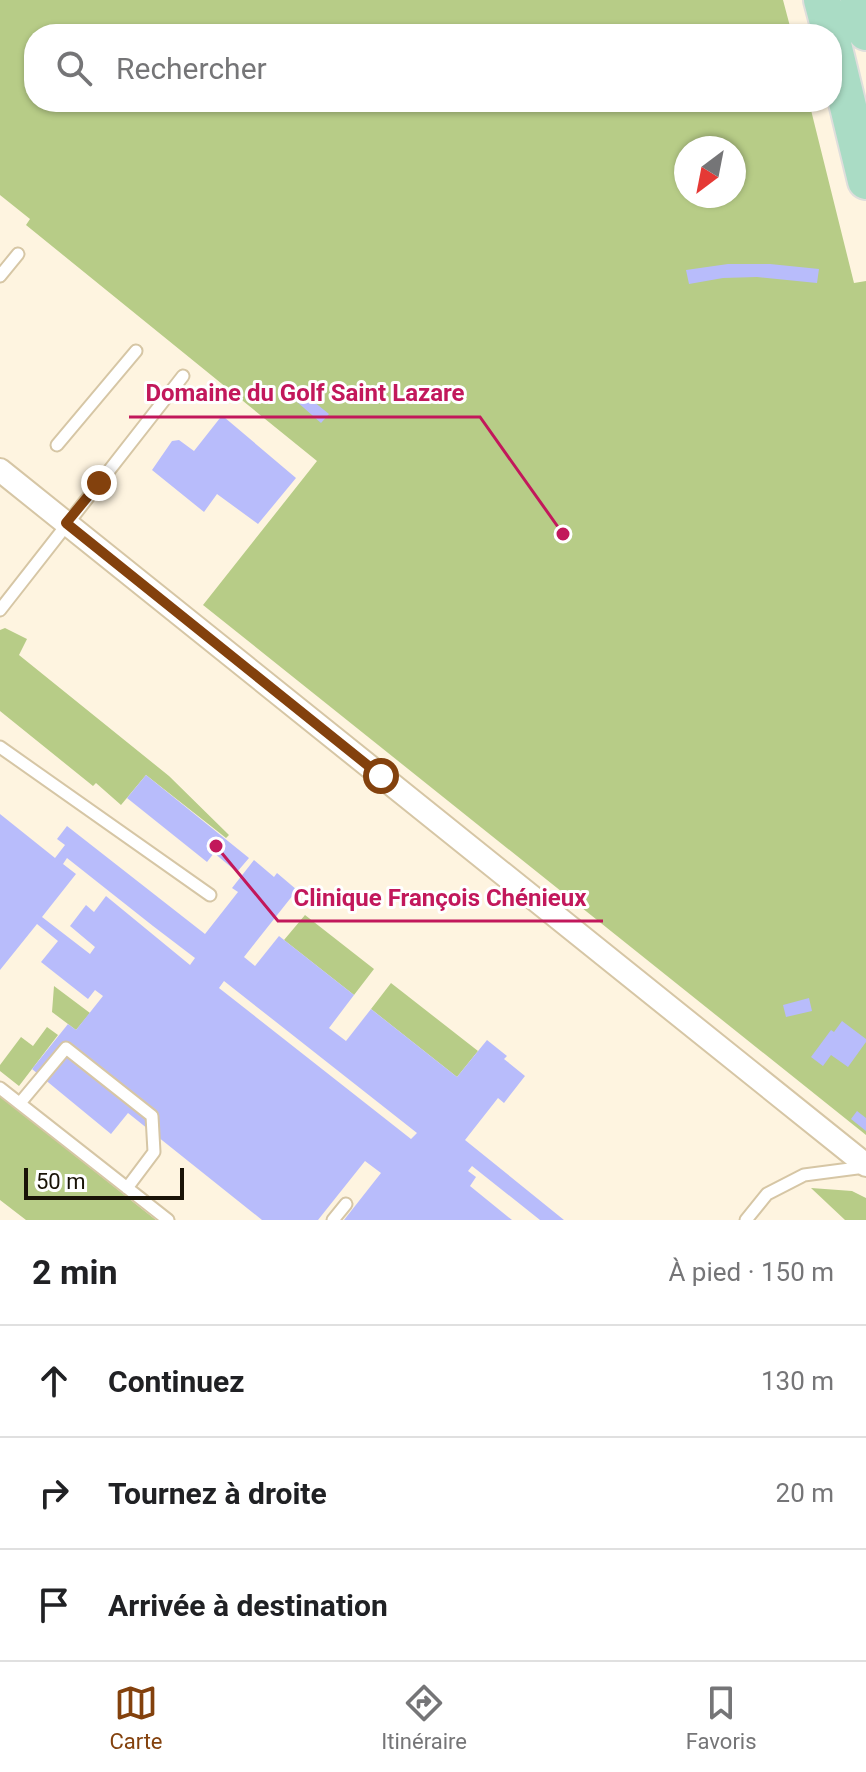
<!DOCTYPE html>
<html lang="fr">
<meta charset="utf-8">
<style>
body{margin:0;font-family:Roboto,sans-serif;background:#f2f2f2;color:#202124}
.compass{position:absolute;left:674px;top:136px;width:72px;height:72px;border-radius:50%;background:#fff;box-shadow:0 2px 6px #0004;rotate:212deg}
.scale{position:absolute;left:24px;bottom:20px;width:160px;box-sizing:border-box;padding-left:8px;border:4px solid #191307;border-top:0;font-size:22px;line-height:28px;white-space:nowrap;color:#191307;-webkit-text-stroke:6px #fff;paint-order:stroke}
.stop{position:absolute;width:24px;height:24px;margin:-18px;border:6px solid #83410d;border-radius:50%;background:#fff}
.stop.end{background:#83410d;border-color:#fff;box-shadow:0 2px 8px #0008}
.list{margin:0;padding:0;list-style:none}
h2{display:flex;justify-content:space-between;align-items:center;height:104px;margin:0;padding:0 32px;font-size:34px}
h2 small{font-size:26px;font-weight:400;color:#757577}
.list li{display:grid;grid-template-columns:52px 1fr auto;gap:24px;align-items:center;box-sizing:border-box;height:112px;padding:0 32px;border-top:2px solid #e0e0e0}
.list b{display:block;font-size:30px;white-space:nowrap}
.list em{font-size:26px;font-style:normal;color:#757577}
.icon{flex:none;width:44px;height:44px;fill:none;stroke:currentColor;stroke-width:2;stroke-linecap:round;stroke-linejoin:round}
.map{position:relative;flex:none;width:866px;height:1220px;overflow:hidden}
.search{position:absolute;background:#fff;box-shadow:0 2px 6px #0004;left:24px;right:24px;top:24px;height:88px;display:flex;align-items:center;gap:20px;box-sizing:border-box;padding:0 28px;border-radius:32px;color:#757577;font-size:30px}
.sheet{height:440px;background:#fff}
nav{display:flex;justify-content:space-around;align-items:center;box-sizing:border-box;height:112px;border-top:2px solid #e0e0e0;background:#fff;font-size:22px;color:#757577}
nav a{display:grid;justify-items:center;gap:4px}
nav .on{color:#83410d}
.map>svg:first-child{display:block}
</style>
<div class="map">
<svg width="866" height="1220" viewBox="0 0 866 1220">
<rect width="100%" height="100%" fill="#fef4e0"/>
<path fill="#b7cc87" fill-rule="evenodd" d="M0,0H783L792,34H34V102H809L854,283L866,281V1135L203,605L317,461L26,225L30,219L0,195ZM686,148H734V196H686Z
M5,628L27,639L19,655L169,776L229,835L226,838L146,775L121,805L96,783L93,786L0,711V630Z
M305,915L374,969L354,995L284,940Z
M391,983L478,1051L457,1077L371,1009Z
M54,986L90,1013L76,1030L52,1012Z
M47,1027L58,1035L19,1086L0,1071V1065L21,1037L33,1046Z
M0,1096L156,1220H26L0,1200Z
M811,1188L852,1191L866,1198V1220H845Z"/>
<path fill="#b8bcfb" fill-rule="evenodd" d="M728,264H770L819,269L817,283L757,277L723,278L689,284L686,270Z
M303,393L329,414L321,423L296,401Z
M224,417L296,478L258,524L217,494L204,512L152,470L172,441L179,440L194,451L220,418Z
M146,775L249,858L237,872L214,853L207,862L127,798Z
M0,814L55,858L65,845L57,839L67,826L205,934L238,892L232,888L254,860L274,877L277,873L297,890L244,957L255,966L279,936L354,995L329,1028L346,1041L371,1009L457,1077L487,1040L507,1056L504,1059L525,1076L504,1103L498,1098L465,1140L564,1220H540L472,1166L468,1171L476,1177L470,1186L512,1220H344L381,1173L365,1161L318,1220H262L128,1113L111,1134L32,1069L68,1024L76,1030L103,996L95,990L88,999L41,962L58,941L37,924L0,970ZM67,858L153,926L195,958L190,965L106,896L94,912L86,905L70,926L95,947L90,954L42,917L76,874L63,864ZM224,981L417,1133L411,1139L219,988Z
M809,998L812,1011L786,1017L783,1005Z
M842,1021L866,1039V1042L848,1067L831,1055L823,1066L811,1057L831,1030L834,1032Z
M857,1111L866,1118V1131L851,1119Z"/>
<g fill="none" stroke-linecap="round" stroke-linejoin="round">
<defs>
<path id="lane" d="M0,276L18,254
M57,445L136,351
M0,610L183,376
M0,747L210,895
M0,1088L168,1220
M20,1103L66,1048L152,1116L154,1152L127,1188
M333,1220L346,1204
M746,1220L767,1194L804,1175L865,1167"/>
<path id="street" d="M0,470L866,1165"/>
<path id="primary" d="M822,0L831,34
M859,0L866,32
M832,40L866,181"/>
</defs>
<use href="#lane" stroke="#d6c6a5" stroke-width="15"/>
<use href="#street" stroke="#d6c6a5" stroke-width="26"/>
<use href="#primary" stroke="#dfdedc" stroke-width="40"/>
<use href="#lane" stroke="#fff" stroke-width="11"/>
<use href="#street" stroke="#fff" stroke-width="22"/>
<use href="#primary" stroke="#aadcc5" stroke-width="36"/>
</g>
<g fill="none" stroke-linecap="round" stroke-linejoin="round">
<path stroke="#83410d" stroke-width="10" d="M99,483L66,523L381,776"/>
</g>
<path fill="none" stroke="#c2185b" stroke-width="3" d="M563 534L480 417H129M216 846L278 921H603"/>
<g fill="#c2185b" stroke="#fff" stroke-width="3">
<circle cx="563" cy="534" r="8"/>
<circle cx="216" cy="846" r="8"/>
</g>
<g font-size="24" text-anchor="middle" font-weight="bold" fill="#c2185b" stroke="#fff" stroke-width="6" stroke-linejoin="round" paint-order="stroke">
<text x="305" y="401">Domaine du Golf Saint Lazare</text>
<text x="440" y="906">Clinique François Chénieux</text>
</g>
</svg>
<svg class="compass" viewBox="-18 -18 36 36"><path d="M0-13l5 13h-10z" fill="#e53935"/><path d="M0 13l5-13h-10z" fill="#757577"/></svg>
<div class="scale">50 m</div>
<div class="stop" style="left:381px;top:776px"></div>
<div class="stop end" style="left:99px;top:483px"></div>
<div class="search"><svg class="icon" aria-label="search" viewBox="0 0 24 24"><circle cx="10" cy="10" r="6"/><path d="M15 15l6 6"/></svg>Rechercher</div>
</div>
<section class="sheet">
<h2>2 min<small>À pied · 150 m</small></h2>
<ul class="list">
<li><svg class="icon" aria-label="ahead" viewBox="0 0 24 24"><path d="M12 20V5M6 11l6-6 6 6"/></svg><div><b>Continuez</b></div><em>130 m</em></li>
<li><svg class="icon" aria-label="right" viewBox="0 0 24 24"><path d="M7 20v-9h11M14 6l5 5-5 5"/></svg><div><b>Tournez à droite</b></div><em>20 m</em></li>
<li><svg class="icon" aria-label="arrive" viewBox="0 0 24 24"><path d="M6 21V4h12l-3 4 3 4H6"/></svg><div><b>Arrivée à destination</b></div></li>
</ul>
</section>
<nav>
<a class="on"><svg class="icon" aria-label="map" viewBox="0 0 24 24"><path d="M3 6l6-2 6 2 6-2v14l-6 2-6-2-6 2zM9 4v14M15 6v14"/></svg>Carte</a>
<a><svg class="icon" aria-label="directions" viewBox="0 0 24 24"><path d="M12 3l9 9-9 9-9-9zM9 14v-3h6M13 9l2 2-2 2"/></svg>Itinéraire</a>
<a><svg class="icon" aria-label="saved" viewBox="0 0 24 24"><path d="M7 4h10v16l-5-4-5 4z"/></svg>Favoris</a>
</nav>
